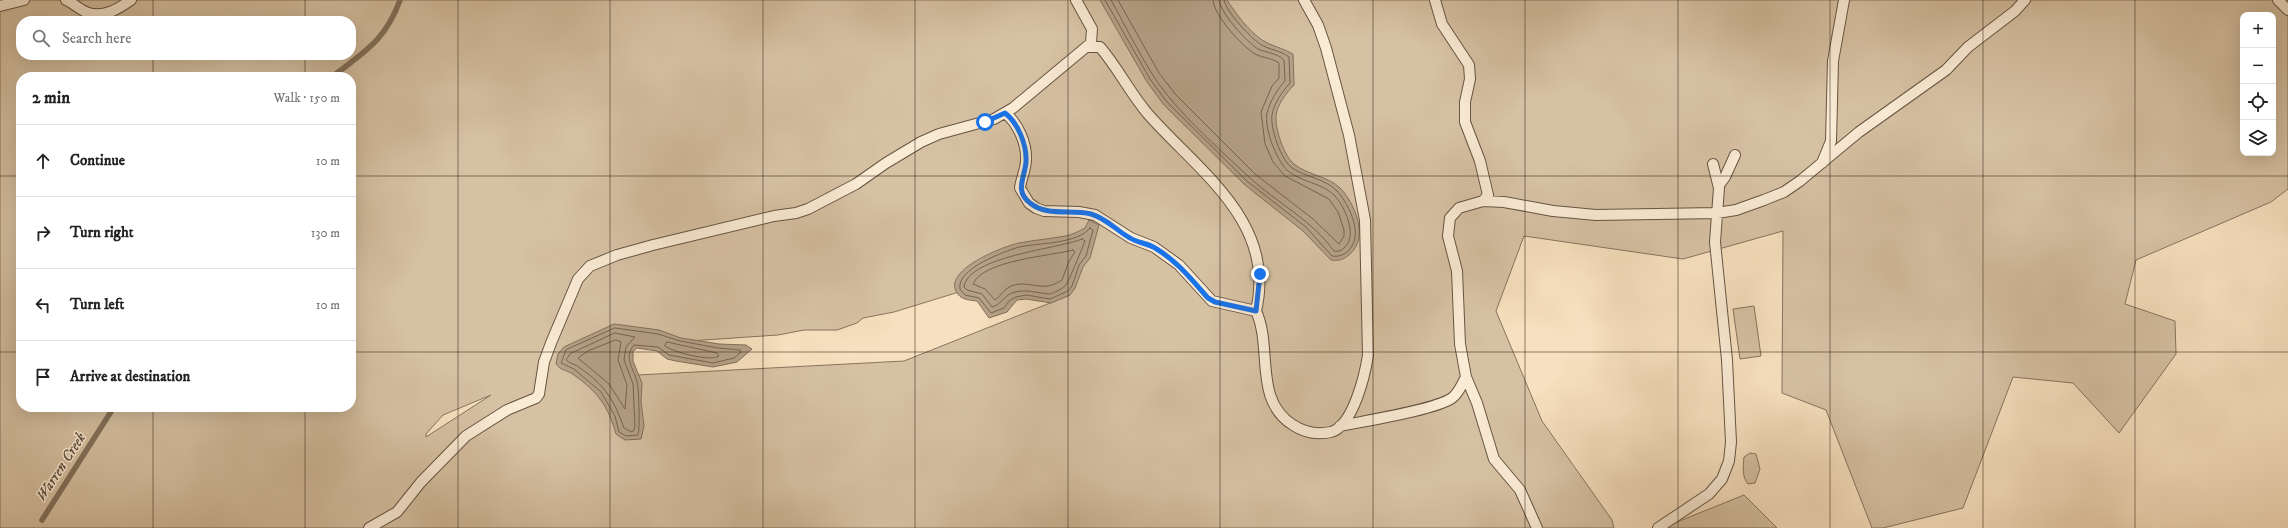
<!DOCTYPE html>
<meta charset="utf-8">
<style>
body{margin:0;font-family:"IM FELL DW Pica",serif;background:#f6f6f6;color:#222}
.controls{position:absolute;right:12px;top:12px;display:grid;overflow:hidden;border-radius:8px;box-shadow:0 4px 16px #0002}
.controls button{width:36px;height:36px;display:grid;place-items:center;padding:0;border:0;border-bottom:1px solid #e0e0e0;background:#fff;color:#222;font:20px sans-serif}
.stop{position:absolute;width:12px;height:12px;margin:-9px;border:3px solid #1a73e8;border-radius:50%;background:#fff}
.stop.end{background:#1a73e8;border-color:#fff;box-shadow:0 1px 4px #0008}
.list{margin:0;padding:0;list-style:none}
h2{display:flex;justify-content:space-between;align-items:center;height:52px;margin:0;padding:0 16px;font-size:17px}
h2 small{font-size:13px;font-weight:400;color:#767676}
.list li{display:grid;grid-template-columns:26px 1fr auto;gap:12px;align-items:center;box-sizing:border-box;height:72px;padding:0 16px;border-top:1px solid #e0e0e0}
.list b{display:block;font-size:15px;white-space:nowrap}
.list em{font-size:13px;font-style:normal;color:#767676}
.icon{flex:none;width:22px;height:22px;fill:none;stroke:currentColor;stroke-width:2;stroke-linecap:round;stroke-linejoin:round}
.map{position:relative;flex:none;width:2288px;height:528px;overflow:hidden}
.search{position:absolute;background:#fff;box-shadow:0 4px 16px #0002;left:16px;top:16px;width:340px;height:44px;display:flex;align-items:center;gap:10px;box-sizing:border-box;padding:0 14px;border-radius:16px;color:#767676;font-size:15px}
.panel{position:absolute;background:#fff;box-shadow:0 4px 16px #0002;left:16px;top:72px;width:340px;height:340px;border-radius:16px}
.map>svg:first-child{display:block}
</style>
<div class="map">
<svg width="2288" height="528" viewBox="0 0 2288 528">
<rect width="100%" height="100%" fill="#f7e0bf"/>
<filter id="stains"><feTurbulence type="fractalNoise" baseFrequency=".005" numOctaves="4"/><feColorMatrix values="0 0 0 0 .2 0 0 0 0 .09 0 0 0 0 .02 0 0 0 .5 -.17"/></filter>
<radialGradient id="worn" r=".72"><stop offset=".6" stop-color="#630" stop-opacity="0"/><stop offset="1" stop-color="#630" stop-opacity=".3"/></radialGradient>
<path fill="#d6c1a3" stroke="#86745e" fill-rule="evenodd" d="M0,0H2288V189L2271,202L2136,260L2125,304L2175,321L2176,354L2119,433L2073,383L2013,377L1963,508L1883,528H1872L1826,410L1782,393L1783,231L1683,259L1524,236L1496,311L1542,421L1612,520L1614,528H0ZM2243,15H2273V153H2243ZM21,21H351V55H21ZM21,77H351V407H21ZM1053,263L1073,287L1070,295L904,361L638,375L601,347L778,335L804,330H837L857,323L863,318L894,312ZM491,395L426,437V434L443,415Z
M1754,306L1761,356L1740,359L1733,309Z
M1750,453L1756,454L1760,469L1755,483L1748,484C1742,477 1743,467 1744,457Z
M1744,495L1777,528H1662Z"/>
<path fill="#b5a187" stroke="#82705b" d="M1100,0H1227C1237,15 1247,29 1262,40C1271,46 1283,48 1293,54L1294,85C1286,93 1277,105 1276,116C1275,129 1284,156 1294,164C1307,175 1328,176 1340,188C1355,203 1369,238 1350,254C1344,260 1338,261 1331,260L1303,231L1245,185L1164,105L1147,82Z
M1089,220L1099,225L1090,258L1083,267L1075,288L1070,295L1051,303L1026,299L1017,300L1007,312L989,318L977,301C969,300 960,300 956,291C945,269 1004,246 1019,243C1034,240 1050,239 1065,236C1072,235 1079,231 1085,228Z
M614,324L659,330L681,338L719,344L746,345L752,349L737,362L713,367L676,361L667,359L657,351L637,348L633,351V361L642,383L641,402L644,426L641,439L625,440L616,434C608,406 598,392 574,375C568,370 561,371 556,364L558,354L564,347Z"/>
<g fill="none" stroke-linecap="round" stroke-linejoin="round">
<path stroke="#756450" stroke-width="1" d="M1105,0L1150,79L1167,102L1248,182L1306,227L1332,256C1339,257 1344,255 1349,250C1364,235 1349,205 1338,192C1327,179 1305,177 1292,168C1281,160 1270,128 1272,115C1274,103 1282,92 1290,83L1289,57C1280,50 1269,50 1260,44C1250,37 1226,12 1224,0
M1111,0C1125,25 1138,52 1154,77C1177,112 1219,149 1250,178C1277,203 1312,220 1334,251C1339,252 1342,250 1345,247C1358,235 1344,205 1334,195C1322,183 1301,182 1288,171C1276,160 1264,128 1267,113C1270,101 1277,90 1285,81L1284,60C1277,53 1267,53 1258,49C1247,42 1220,13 1219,0
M1118,0L1159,73L1176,95L1255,174L1313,219L1339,244L1344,236V230L1338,212L1329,199L1285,176L1273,162L1265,144L1261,112L1272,86L1279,78V63C1272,58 1263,58 1255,54C1242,46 1214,16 1213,0
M1090,228L1093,230L1086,256L1079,265L1072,286L1068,291L1050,299L1026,295L1016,297L1009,301L1004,308L991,313L979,298L965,295L960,289C956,269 1003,252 1019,247C1038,243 1078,244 1090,228Z
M1082,239L1085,241C1083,246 1068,284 1065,286C1062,289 1052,294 1049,294C1037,293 1026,289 1015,292C1005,294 1002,304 992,307L982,294L967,290L964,287C968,256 1059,249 1082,239Z
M1073,250L1075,252L1069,261L1062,280C1041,294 1031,279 1011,286C1004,289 1001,296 995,300L985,289L973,284C983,260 1051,256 1073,250Z
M615,328L658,334L680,341L718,348L740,350L741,352L734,358L713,363L669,355L658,347L634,345C623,357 634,369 637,382C639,387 640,431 638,435L626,436L619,432L615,416L601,392L574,369L561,363L566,350Z
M615,333L635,337L626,347L624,360L633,384L635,426L634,430L632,432L624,428C614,400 605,385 580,368C576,364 570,364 566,360L570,354Z
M616,340L621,342L618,360L627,385L625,409L609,384L578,358L588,351Z
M667,342L717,353L719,356C710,362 673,352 665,346Z"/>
<path stroke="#82705b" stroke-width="5.5" d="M332,77C365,51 385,41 400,0
M42,520L114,407"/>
<defs>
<path id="lane" d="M66,0C73,3 79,9 86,12C103,19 118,9 131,0
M1435,0L1442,24L1469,65L1470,79L1465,102V122L1480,161L1488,195L1483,201
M2278,0L2288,10
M0,6L24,0
M1086,47H1100C1118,68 1130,93 1148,114C1199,172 1277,222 1256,311
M1005,113C1018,123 1027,144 1026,160C1026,169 1021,179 1020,188L1029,203L1036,208L1044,211L1079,212L1095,215L1131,238L1154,247L1179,265L1212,301L1256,311C1273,348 1253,400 1293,425C1305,433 1317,435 1331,432C1353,426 1365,375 1368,355L1365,220L1349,135L1326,48L1318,25L1304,0
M1822,163L1831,141L1833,61L1844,0
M1719,185L1725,177L1735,155
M1340,426C1364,421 1435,410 1452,398C1459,393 1462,384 1466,377
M369,528L397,512L421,482L466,436L507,410L536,398L539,394L544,362L551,343L578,279L590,266L617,255L653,245L774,216L796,213L808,209L856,184L886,163L921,142L939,134L994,119L1013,108L1091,43L1092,29L1076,0
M1537,528L1520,490L1494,459L1477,403L1466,377L1460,344L1457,271L1448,236L1450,218L1459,208L1483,201L1504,202L1553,211L1596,215L1717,213L1736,210L1764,200L1784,192L1800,181L1859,132L1946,70L1968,47L2015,11L2025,0
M1658,528L1709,494L1722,479L1729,461L1731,442L1727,360L1715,242L1719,188L1713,164"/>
</defs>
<use href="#lane" stroke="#665543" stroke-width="12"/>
<use href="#lane" stroke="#faebd5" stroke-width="10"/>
</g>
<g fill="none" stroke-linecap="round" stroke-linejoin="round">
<path stroke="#1a73e8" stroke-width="5" d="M985,122L1005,113C1018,123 1027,145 1026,162C1025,177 1014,191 1030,203C1047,217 1071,209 1091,214C1106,218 1117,231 1130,238C1138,243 1147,243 1155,248C1177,261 1191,279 1208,298L1215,302L1256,311L1260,274"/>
</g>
<path fill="none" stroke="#35271a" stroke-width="1" stroke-opacity="0.55" d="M153,0V21M305,0V21M458,0V528M610,0V528M763,0V528M915,0V528M1068,0V528M1220,0V528M1373,0V528M1525,0V528M1678,0V528M1830,0V528M1983,0V528M2135,0V528M153,55V77M305,55V77M0,176H21M351,176H2288M0,352H21M351,352H2288M153,407V528M305,407V528"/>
<g text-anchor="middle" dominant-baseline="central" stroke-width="3" stroke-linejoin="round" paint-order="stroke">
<g font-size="15" font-style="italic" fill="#5b4c3b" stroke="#faebd5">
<text transform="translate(61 467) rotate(-57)">Warren Creek</text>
</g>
</g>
<rect width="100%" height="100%" filter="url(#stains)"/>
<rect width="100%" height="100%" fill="url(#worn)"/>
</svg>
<div class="controls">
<button>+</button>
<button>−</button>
<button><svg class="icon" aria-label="locate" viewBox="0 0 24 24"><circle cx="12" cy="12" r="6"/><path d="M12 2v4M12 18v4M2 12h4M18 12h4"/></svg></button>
<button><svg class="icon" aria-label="layers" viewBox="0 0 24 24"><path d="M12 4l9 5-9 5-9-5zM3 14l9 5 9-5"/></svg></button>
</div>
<div class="stop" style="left:985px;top:122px"></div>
<div class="stop end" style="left:1260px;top:274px"></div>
<div class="search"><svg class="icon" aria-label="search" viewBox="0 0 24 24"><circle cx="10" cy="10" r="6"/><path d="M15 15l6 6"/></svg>Search here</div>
<section class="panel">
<h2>2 min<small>Walk · 150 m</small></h2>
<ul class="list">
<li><svg class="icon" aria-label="ahead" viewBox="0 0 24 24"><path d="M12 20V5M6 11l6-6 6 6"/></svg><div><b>Continue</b></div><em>10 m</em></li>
<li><svg class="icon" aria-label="right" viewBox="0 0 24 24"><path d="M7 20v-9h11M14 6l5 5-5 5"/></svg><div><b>Turn right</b></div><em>130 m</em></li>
<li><svg class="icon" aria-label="left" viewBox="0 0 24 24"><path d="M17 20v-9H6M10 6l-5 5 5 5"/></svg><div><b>Turn left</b></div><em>10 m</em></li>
<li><svg class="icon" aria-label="arrive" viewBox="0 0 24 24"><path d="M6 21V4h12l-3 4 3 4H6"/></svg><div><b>Arrive at destination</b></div></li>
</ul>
</section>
</div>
